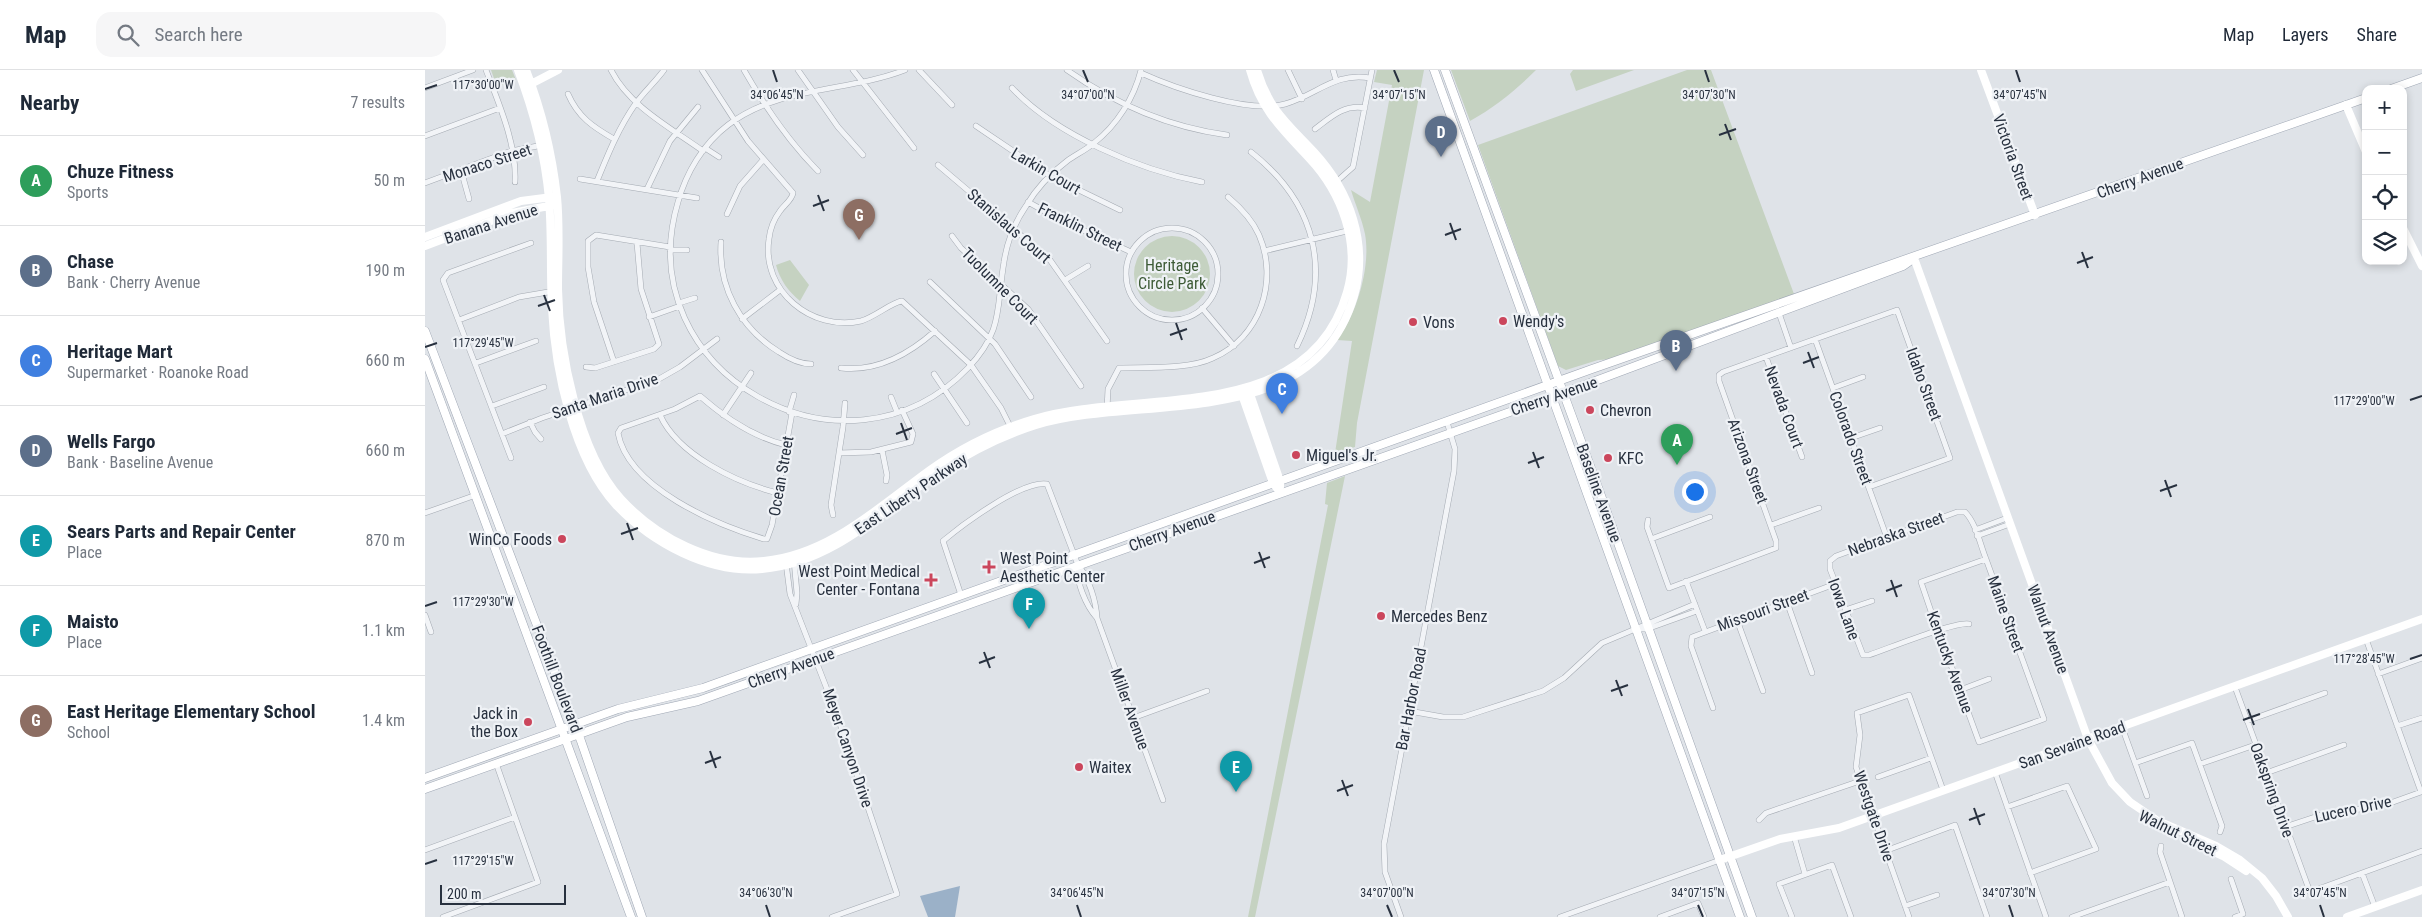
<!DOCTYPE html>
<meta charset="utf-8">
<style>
body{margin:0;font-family:"Roboto Condensed",sans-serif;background:#f6f6f7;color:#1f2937}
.controls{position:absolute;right:15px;top:15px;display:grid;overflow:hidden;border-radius:10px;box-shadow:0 2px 8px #0003}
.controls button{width:45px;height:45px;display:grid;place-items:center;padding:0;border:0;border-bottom:1px solid #e0e1e3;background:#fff;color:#1f2937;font:25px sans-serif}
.scale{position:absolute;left:15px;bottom:12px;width:126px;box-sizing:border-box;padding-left:5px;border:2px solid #28313f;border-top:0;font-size:14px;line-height:18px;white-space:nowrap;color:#28313f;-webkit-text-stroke:4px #eff2f6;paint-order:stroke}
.you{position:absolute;left:1269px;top:421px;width:18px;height:18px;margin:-12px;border:4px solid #fff;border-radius:50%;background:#1a73e8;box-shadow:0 0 0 8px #1a73e833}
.badge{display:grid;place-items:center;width:32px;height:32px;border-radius:50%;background:#cb465c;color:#fff;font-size:16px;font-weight:700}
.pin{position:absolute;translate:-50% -41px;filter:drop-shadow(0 1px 2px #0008)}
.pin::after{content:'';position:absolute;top:26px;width:18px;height:15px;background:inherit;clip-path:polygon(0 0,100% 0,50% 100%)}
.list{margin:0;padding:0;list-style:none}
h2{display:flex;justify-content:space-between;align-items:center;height:65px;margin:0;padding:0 20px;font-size:21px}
h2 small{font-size:16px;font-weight:400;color:#747a83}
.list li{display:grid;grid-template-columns:32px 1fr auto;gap:15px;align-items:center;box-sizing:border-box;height:90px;padding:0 20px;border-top:1px solid #e0e1e3}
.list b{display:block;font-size:19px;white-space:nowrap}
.list p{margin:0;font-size:16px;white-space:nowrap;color:#747a83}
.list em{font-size:16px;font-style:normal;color:#747a83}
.icon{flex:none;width:28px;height:28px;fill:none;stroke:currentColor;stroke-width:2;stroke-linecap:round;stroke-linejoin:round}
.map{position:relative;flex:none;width:1997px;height:847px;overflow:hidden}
header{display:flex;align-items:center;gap:30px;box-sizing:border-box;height:70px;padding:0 25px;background:#fff;border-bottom:1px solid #e0e1e3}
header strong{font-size:24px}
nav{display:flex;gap:28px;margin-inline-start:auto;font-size:18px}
.search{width:350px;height:45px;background:#f6f6f7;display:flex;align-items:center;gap:12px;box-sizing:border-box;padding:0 18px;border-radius:15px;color:#747a83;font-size:19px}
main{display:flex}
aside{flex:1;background:#fff}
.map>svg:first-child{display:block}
</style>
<header>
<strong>Map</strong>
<div class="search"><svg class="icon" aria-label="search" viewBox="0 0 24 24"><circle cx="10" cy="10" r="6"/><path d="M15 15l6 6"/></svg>Search here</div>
<nav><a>Map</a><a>Layers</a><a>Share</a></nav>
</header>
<main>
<aside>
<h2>Nearby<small>7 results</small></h2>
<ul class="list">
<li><span class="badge" style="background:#2e9e5b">A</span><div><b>Chuze Fitness</b><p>Sports</p></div><em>50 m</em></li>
<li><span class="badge" style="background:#5c6f8a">B</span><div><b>Chase</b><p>Bank · Cherry Avenue</p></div><em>190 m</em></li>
<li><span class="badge" style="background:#3f7fe0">C</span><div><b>Heritage Mart</b><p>Supermarket · Roanoke Road</p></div><em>660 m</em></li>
<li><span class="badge" style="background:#5c6f8a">D</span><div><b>Wells Fargo</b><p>Bank · Baseline Avenue</p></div><em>660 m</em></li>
<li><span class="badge" style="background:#0f9aa8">E</span><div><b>Sears Parts and Repair Center</b><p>Place</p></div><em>870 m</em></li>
<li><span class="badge" style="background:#0f9aa8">F</span><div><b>Maisto</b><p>Place</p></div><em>1.1 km</em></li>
<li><span class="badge" style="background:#8d6e63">G</span><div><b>East Heritage Elementary School</b><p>School</p></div><em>1.4 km</em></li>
</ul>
</aside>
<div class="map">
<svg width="1997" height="847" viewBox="0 0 1997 847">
<rect width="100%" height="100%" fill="#dfe3e8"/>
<path fill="#c5d2c1" d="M66,0H87L91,10L72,17Z
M952,0H999L932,353L930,377L910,383L927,271L912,270C932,244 946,196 940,164C937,149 930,134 926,120L945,132L967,15L949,12Z
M1026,0H1111C1091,20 1070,37 1045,51Z
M1148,0H1209L1151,21L1145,4Z
M1262,0H1286L1369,224L1191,289L1173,290L1141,300L1133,296L1053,75Z
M709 204a38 38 0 1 1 76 0a38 38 0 1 1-76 0Z
M365,190L384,215L375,231C363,221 355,210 351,195Z
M920,406L830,847H823L903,435L900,434L902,413Z"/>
<path fill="#9bb1c8" d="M535,816L530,847H503L495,826Z"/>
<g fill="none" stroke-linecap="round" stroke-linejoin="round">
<defs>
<path id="street" d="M61,0C74,34 92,75 90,112
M186,0C204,36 246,58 278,81
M277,0L323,71L368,123C367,130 359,135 355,141C349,149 345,159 344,169C336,221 387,262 436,251C450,247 467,232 477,231L546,295L576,338L586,358
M319,0C339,35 364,72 393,101
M373,0L413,57L438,85
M428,0L489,78
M480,0C423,22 354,16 303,55C278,74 261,103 253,132C202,303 421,425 543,298C579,260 571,238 579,192C582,172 590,152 601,136C611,119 626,103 642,91C650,85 661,80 669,73C692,55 709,28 716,0
M494,0L527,35
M642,0C690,34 743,57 802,65
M863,0L877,29
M908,0L911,10
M716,3C749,18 824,44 860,34C892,25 909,2 945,8
M0,18L48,0
M587,18C631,65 714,100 777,112
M143,24C153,47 168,57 189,69
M551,56L625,106L695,140
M890,59C906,47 919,34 940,38
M0,66L75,38
M280,78L294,87
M826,82C891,133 908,202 872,276
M513,95L625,190L682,271
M36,100L44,129
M155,109L272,128
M172,111C183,84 194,57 211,33C220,21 231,11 239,0
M0,113L86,81L118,75
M910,113L928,97L947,0
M222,119L245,71L273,37
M603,132L634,149L706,182
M302,144L315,116L338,90
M701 204a46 46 0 1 1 92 0a46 46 0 1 1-92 0Z
M527,166L536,178L603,239L656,316
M296,172C293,217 315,258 354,282C363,288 374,294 386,294
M245,180H262
M839,181L926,160
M640,210L663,196
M505,212L570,274L606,327
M254,233L270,228
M777,238L809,276
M1354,243L1366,278
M224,247L255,236
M317,249L355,220
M34,250L94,227L129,221
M1390,269L1462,468
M1341,287L1377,387
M189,292L169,232L163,197V171L171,165L245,177
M51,293L111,271
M161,297L170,298L229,279L234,274L216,219L212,173
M416,298C452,302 483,285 510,261
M509,304L542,353
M1408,318L1438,307
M466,327L472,342
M67,336L119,317
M682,339L683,319L694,298C721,297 763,300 788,288C835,268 854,211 834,165C827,149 816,138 803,127
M364,342L369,325
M235,345C253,385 312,413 353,423
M298,345L326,303
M105,352L110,362L116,369
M77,364L117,348L234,309L255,297L292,269
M1426,368L1455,358
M361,375C328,367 300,348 275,326L250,339L196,358L193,363C203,418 292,455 339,469H342L347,455L367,343
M457,380L462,405L461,411
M414,383L446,382L486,372L488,364L477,340
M86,388L18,210L23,203L106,173
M0,443L51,425
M408,445L406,435L418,357L420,333
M1223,450L1222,457L1244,518L1351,478V471L1294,311V305L1298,302L1472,240L1525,388L1444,417
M1346,455L1394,438
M1550,460L1582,448
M1552,466L1585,454
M1226,469L1285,447
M369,490L372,523L371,534
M361,493L365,524L412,645L472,824L407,847
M653,495C650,510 661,536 672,548
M1261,511L1280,561
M536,525L518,471C537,455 597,410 622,414L653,495C664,508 671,531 672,548L738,730
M1362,532L1387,603
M1420,540L1447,531
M0,545L6,562
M1312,550L1338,621
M1544,554C1530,551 1462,579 1444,585H1438L1405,499V491L1411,486L1532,442H1540C1551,453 1555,474 1561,489L1619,649L1554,672L1515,565L1511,556L1496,512L1561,489
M1212,559H1222L1272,541
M1953,604L1997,588
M1810,617L1885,822L1997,781
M1535,620L1564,609
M1288,638L1266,576L1267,567L1410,514
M984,641L1018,647H1038L1118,621L1139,608L1177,573L1270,534
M708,648L782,621
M1822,651L1900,623
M1972,656L1997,648
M1697,657L1722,726
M1710,693L1767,673L1797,756L1795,762
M1775,694L1830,675
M1570,702L1621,847
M1841,703L1919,675
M1453,707L1506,688
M1582,737L1642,716L1671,779L1605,803
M1334,750L1341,743L1435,711
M1860,757L1899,744L1957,736L1996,722L1941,569
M1369,766L1380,804
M1736,776L1735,782L1757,847
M0,780L90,747
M1460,781L1530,755L1562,847
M1937,803L1950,837
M1806,809L1818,844L1810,847
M1480,836L1512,825
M18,847L113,812L71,693
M976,847L960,802L959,774L1029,401L1030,379L1022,352
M1135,847L1295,790
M1235,847L1273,833L1279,847
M1367,847L1354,814L1407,795L1426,847
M1484,847L1431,697L1435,665L1432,643L1484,625L1518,720
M1647,847L1745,812"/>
<path id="primary" d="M1009,0L1315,847
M1020,0L1174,420L1327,847
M1966,19L1997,8
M0,261L156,671L217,847
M0,289L206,847
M0,708L193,639L278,618L1167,299L1941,28
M0,719L202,647L273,631L1138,323L1478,196L1488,189"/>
</defs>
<use href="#street" stroke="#a4aab2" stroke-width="6"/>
<use href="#primary" stroke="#9fa7b4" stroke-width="9"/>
<use href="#street" stroke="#f2f4f7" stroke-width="5"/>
<path stroke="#fff" stroke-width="8" d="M93,0C109,42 120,84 124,129C127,165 125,202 127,238C130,300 148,388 191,435C227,473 284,504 337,499C407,493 458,441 513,403C543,383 576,366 611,355C716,323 889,365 929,226C944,174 925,121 889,82C862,53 844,40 832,0
M101,0C117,41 127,83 132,127C135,157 133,188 133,219C134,281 153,382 196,429C231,467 287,497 339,491C404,485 455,436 505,400C537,377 572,360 609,349C712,318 884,357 922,222C936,174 917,123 884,88C857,59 836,40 825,0
M1556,0L1610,145
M104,15L133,0
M1921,35L1941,82
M1978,158L1997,196
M0,167L96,131L127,127
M0,176L87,143L129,135
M1489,188L1663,669L1687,713L1705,732L1733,751L1791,776L1815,790L1837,808L1851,826L1863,847
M824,321L855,411V417
M816,322L848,413L855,422
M1776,776L1798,786L1821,801
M1295,790L1355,769L1414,758L1997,549
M1922,847L1997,820"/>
<use href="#primary" stroke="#fff" stroke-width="8"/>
</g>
<path fill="none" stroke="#28313f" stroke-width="2" d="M348,0L352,12M658,0L663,12M969,0L974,12M1280,0L1284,12M1591,0L1595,12M0,19L12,15M1300,54L1306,70M1294,65L1311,59M393,125L399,141M388,136L404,130M1025,153L1031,170M1020,165L1036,159M1657,182L1663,198M1652,193L1668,187M119,225L125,241M113,236L130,230M751,253L757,270M745,265L762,259M0,277L12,273M1383,282L1389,298M1378,293L1394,287M1985,330L1997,326M476,353L482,370M471,364L487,358M1108,382L1114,398M1103,393L1119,387M1740,410L1746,427M1735,421L1752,415M202,453L208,470M196,464L213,458M834,482L840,498M829,493L845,487M1466,510L1472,527M1461,521L1477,515M0,536L12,532M559,582L565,598M1985,589L1997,585M554,593L570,587M1191,610L1197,626M1186,621L1203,615M1823,639L1829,655M1818,650L1835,644M285,681L291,698M280,693L296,687M917,710L923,726M912,721L928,715M1549,738L1555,755M1544,750L1560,744M0,794L12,790M341,835L345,847M652,835L656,847M962,835L967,847M1273,835L1278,847M1584,835L1588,847M1895,835L1899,847"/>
<g fill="#cb465c" stroke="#eff2f6" stroke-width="2">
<circle cx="1078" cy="251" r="5"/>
<circle cx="988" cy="252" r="5"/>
<circle cx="1165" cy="340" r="5"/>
<circle cx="871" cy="385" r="5"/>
<circle cx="1183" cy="388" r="5"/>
<circle cx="137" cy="469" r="5"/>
<path d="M561.5 489.5h5v5h5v5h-5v5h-5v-5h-5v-5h5z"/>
<path d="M503.5 502.5h5v5h5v5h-5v5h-5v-5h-5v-5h5z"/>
<circle cx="956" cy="546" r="5"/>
<circle cx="103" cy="652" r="5"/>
<circle cx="654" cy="697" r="5"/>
</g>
<g text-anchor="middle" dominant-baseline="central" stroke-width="4.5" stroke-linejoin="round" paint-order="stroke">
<g font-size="16" fill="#28313f" stroke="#eff2f6">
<text transform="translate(1588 87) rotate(70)">Victoria Street</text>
<text transform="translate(62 93) rotate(-18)">Monaco Street</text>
<text transform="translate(621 101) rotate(30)">Larkin Court</text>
<text transform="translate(1715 108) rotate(-20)">Cherry Avenue</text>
<text transform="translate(66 154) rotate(-18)">Banana Avenue</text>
<text transform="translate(584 156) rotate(41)">Stanislaus Court</text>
<text transform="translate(655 157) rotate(26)">Franklin Street</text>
<text transform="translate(575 216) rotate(45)">Tuolumne Court</text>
<text transform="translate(1499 314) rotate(70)">Idaho Street</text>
<text transform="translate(180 326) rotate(-19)">Santa Maria Drive</text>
<text transform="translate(1129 326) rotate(-19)">Cherry Avenue</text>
<text transform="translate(1359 337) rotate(70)">Nevada Court</text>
<text transform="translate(1426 368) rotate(70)">Colorado Street</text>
<text transform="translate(1323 391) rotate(70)">Arizona Street</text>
<text transform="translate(356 406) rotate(-80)">Ocean Street</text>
<text transform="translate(1174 423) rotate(70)">Baseline Avenue</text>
<text transform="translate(486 424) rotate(-34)">East Liberty Parkway</text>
<text transform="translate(747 461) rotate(-20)">Cherry Avenue</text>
<text transform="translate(1471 464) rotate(-20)">Nebraska Street</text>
<text transform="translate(1419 539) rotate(70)">Iowa Lane</text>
<text transform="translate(1338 540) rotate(-20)">Missouri Street</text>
<text transform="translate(1581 544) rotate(70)">Maine Street</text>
<text transform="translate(1623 559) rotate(70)">Walnut Avenue</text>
<text transform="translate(1525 592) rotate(70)">Kentucky Avenue</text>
<text transform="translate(366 598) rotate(-20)">Cherry Avenue</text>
<text transform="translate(132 609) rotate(69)">Foothill Boulevard</text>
<text transform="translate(986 629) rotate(-79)">Bar Harbor Road</text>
<text transform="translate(705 639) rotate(70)">Miller Avenue</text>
<text transform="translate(1647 675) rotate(-20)">San Sevaine Road</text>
<text transform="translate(423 678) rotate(71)">Meyer Canyon Drive</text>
<text transform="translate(1847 720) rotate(70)">Oakspring Drive</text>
<text transform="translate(1928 739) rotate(-12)">Lucero Drive</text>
<text transform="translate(1449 746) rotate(71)">Westgate Drive</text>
<text transform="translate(1753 763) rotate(26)">Walnut Street</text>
</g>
<g font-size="16" fill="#3d5b36" stroke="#eff2f6">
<text x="747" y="195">Heritage<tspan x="747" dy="18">Circle Park</tspan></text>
</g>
<g font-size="16" fill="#28313f" stroke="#eff2f6" text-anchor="start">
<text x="1088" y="251">Wendy's</text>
<text x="998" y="252">Vons</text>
<text x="1175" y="340">Chevron</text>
<text x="881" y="385">Miguel's Jr.</text>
<text x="1193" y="388">KFC</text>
<text x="127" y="469" text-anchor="end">WinCo Foods</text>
<text x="575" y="488">West Point<tspan x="575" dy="18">Aesthetic Center</tspan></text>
<text x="495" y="501" text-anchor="end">West Point Medical<tspan x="495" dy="18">Center - Fontana</tspan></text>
<text x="966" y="546">Mercedes Benz</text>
<text x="93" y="643" text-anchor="end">Jack in<tspan x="93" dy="18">the Box</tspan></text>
<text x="664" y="697">Waitex</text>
</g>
</g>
<g font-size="12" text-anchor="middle" fill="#28313f" stroke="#eff2f6" stroke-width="4.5" stroke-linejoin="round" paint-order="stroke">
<text x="58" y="19">117°30'00"W</text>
<text x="352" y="29">34°06'45"N</text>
<text x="663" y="29">34°07'00"N</text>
<text x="974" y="29">34°07'15"N</text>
<text x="1284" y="29">34°07'30"N</text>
<text x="1595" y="29">34°07'45"N</text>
<text x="58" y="277">117°29'45"W</text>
<text x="1939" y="335">117°29'00"W</text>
<text x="58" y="536">117°29'30"W</text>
<text x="1939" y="593">117°28'45"W</text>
<text x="58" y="795">117°29'15"W</text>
<text x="341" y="827">34°06'30"N</text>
<text x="652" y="827">34°06'45"N</text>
<text x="962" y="827">34°07'00"N</text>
<text x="1273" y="827">34°07'15"N</text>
<text x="1584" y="827">34°07'30"N</text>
<text x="1895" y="827">34°07'45"N</text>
</g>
</svg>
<div class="controls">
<button>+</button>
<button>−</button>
<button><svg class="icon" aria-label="locate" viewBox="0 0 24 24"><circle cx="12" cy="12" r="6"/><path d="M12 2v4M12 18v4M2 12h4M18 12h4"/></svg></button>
<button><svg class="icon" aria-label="layers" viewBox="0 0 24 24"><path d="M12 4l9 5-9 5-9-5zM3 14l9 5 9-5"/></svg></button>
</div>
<div class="scale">200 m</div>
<div class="you"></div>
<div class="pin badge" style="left:1252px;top:395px;background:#2e9e5b">A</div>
<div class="pin badge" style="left:1251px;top:301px;background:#5c6f8a">B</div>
<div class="pin badge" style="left:857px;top:344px;background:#3f7fe0">C</div>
<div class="pin badge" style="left:1016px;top:87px;background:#5c6f8a">D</div>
<div class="pin badge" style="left:811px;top:722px;background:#0f9aa8">E</div>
<div class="pin badge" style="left:604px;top:559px;background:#0f9aa8">F</div>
<div class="pin badge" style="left:434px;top:170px;background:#8d6e63">G</div>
</div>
</main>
